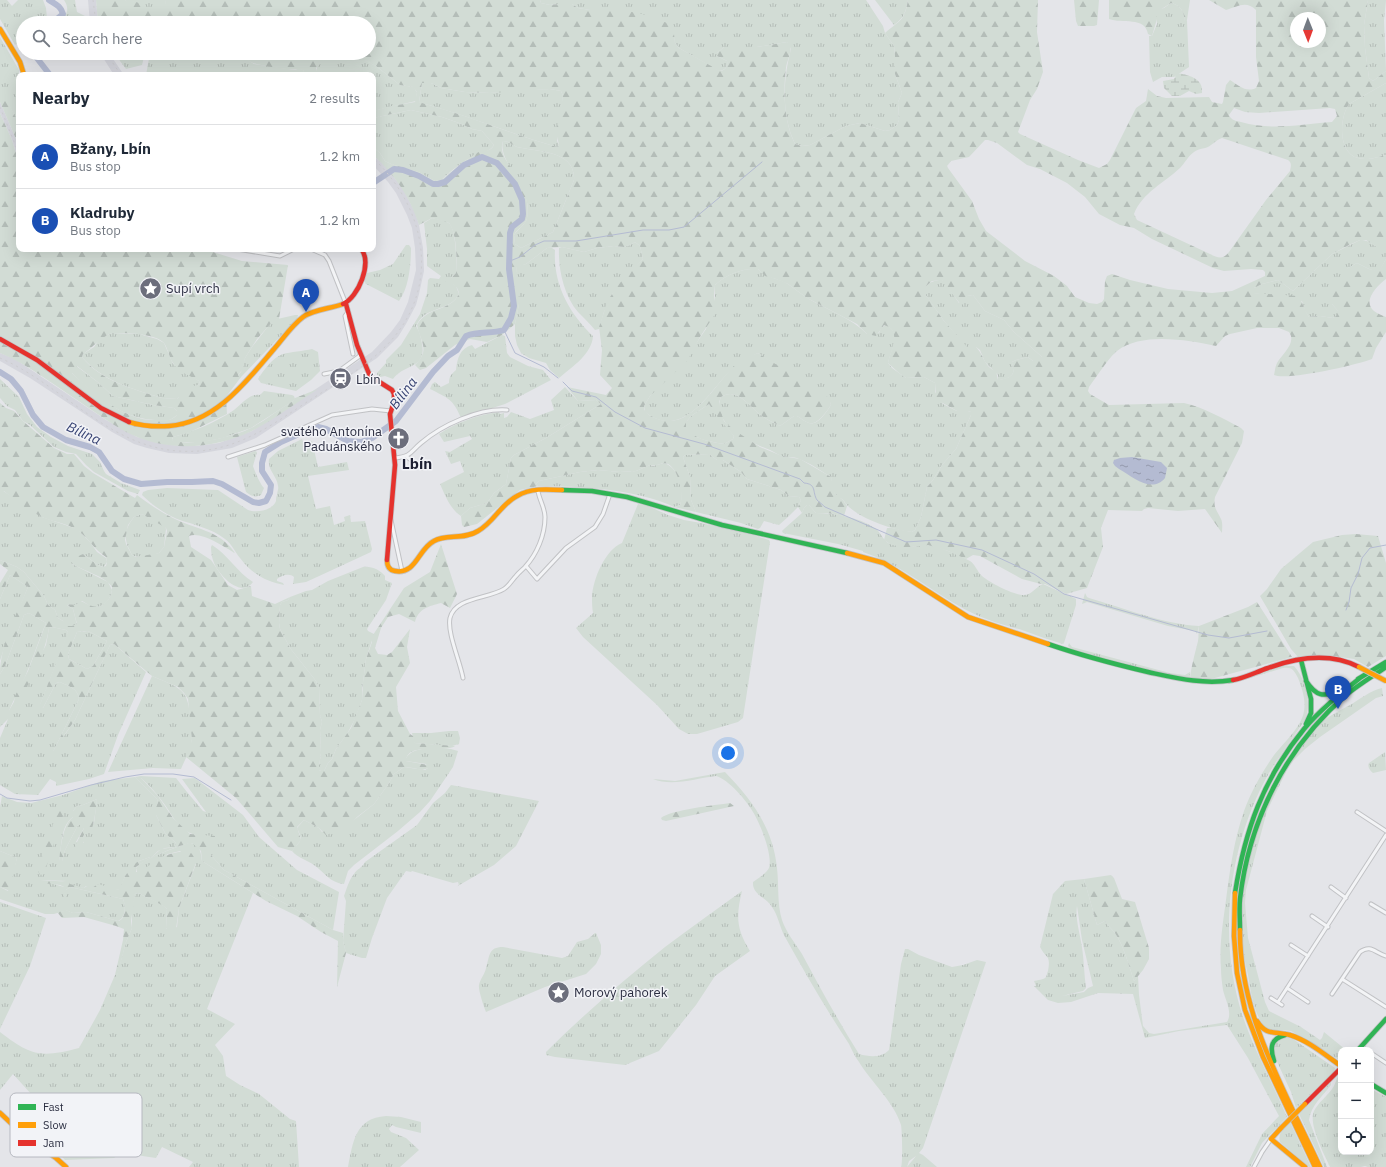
<!DOCTYPE html>
<meta charset="utf-8">
<style>
body{margin:0;font-family:"IBM Plex Sans",sans-serif;background:#f2f2f3;color:#1f2937}
.controls{position:absolute;right:12px;bottom:12px;display:grid;overflow:hidden;border-radius:8px;box-shadow:0 4px 16px #0002}
.controls button{width:36px;height:36px;display:grid;place-items:center;padding:0;border:0;border-bottom:1px solid #e0e1e3;background:#fff;color:#1f2937;font:20px sans-serif}
.compass{position:absolute;left:1290px;top:12px;width:36px;height:36px;border-radius:50%;background:#fff;box-shadow:0 4px 16px #0002;rotate:179deg}
.you{position:absolute;left:728px;top:753px;width:14px;height:14px;margin:-10px;border:3px solid #fff;border-radius:50%;background:#1a73e8;box-shadow:0 0 0 6px #1a73e833}
.badge{display:grid;place-items:center;width:26px;height:26px;border-radius:50%;background:#6c6e7c;color:#fff;font-size:13px;font-weight:700}
.pin{position:absolute;translate:-50% -33px;filter:drop-shadow(0 1px 2px #0008)}
.pin::after{content:'';position:absolute;top:21px;width:14px;height:12px;background:inherit;clip-path:polygon(0 0,100% 0,50% 100%)}
.list{margin:0;padding:0;list-style:none}
h2{display:flex;justify-content:space-between;align-items:center;height:52px;margin:0;padding:0 16px;font-size:17px}
h2 small{font-size:13px;font-weight:400;color:#747a83}
.list li{display:grid;grid-template-columns:26px 1fr auto;gap:12px;align-items:center;box-sizing:border-box;height:64px;padding:0 16px;border-top:1px solid #e0e1e3}
.list b{display:block;font-size:15px;white-space:nowrap}
.list p{margin:0;font-size:13px;white-space:nowrap;color:#747a83}
.list em{font-size:13px;font-style:normal;color:#747a83}
.icon{flex:none;width:22px;height:22px;fill:none;stroke:currentColor;stroke-width:2;stroke-linecap:round;stroke-linejoin:round}
.map{position:relative;flex:none;width:1386px;height:1167px;overflow:hidden}
.search{position:absolute;background:#fff;box-shadow:0 4px 16px #0002;left:16px;top:16px;width:360px;height:44px;display:flex;align-items:center;gap:10px;box-sizing:border-box;padding:0 14px;border-radius:22px;color:#747a83;font-size:15px}
.panel{position:absolute;background:#fff;box-shadow:0 4px 16px #0002;left:16px;top:72px;width:360px;height:180px;border-radius:8px}
.map>svg:first-child{display:block}
</style>
<div class="map">
<svg width="1386" height="1167" viewBox="0 0 1386 1167">
<defs>
<pattern id="grass-tufts" width="24" height="20" patternUnits="userSpaceOnUse"><rect width="24" height="20" fill="#d2dcd5"/><path d="M3 7l-1-3M5 7V3M7 7l1-3M15 17l-1-3M17 17v-4M19 17l1-3" fill="none" stroke="#b4bdb8"/></pattern>
<pattern id="forest-firs" width="22" height="20" patternUnits="userSpaceOnUse"><rect width="22" height="20" fill="#d2dcd5"/><path d="M5 1l3.5 6h-7zM16 11l3.5 6h-7z" fill="#b4bdb8"/></pattern>
<pattern id="wetland-marsh" width="20" height="14" patternUnits="userSpaceOnUse"><rect width="20" height="14" fill="#d2dcd5"/><path d="M1 5h8M5 5V1M11 12h8M15 12V8" fill="none" stroke="#b4bdb8"/></pattern>
<pattern id="water-ripples" width="26" height="14" patternUnits="userSpaceOnUse"><rect width="26" height="14" fill="#b4bbd2"/><path d="M2 4q2-2 4 0t4 0M15 11q2-2 4 0t4 0" fill="none" stroke="#9398ac"/></pattern>
</defs>
<rect width="100%" height="100%" fill="#e4e5e9"/>
<path fill="#d5d6dd" d="M88,0H96L98,23H90Z
M100,53H109L124,75H114Z
M0,102L19,146V163L12,140L0,113Z
M373,155L386,167L403,189L415,212L419,225L423,248L424,271L419,294L416,305L406,324L398,337L377,358L256,438L232,448L197,454L169,453L147,448L134,444L112,432L30,378L0,361V353L15,359L106,420L137,437L170,445L197,446L219,443L252,431L372,352L391,332L400,320L408,302L416,270L415,248L412,228L407,215L396,193L388,182L373,165Z"/>
<path fill="url(#grass-tufts)" fill-rule="evenodd" d="M0,0H7L12,6L18,0H43L46,8L47,18L42,23H23V41H20L15,45L0,19Z
M64,0H75L77,12L85,16L86,23H60C67,15 70,9 64,0Z
M125,0H165C166,5 168,9 163,12C152,18 145,6 137,3C133,1 131,2 127,2Z
M540,0H866L883,26L885,33L894,46L895,55V74L902,93L898,102L899,120L897,125L890,130L885,131L860,123L846,126L810,145L802,146L795,144C781,115 783,79 791,49L787,42L757,47H724L717,53V56L727,61C728,67 725,70 719,71L679,48L675,43L674,37L590,10L578,8L572,4H556L550,5L541,3Z
M875,0H908C905,13 905,17 894,25Z
M1368,0H1386L1384,20L1386,71L1373,81L1369,78L1365,48L1364,25Z
M1171,3C1181,5 1184,12 1185,21L1187,20L1189,67L1174,77H1162L1153,82L1150,72L1149,36H1152L1157,24L1156,10L1164,8Z
M0,37L19,70V125L0,87Z
M116,53H145L142,65L126,69L120,61Z
M150,53H237L254,64L295,70L300,68L304,71L303,75H146Z
M343,54H350L359,57L376,66L400,85L414,87L416,91L417,92L416,101L373,111V75H316C315,60 331,56 343,54Z
M422,83H431L441,88L465,92L490,93L521,90L550,89L561,91L563,96L557,141L559,145L557,147C511,134 467,115 421,103L419,102Z
M1386,83V155C1378,157 1367,161 1358,158C1338,153 1339,118 1349,104Z
M411,110L442,117L459,123L472,129L482,131L494,145C489,153 482,151 475,155C467,159 447,173 442,180L435,181L418,172L391,164L385,161L380,153L373,147V118Z
M503,141C509,141 512,145 517,147C537,152 576,150 574,180L553,232L521,248L515,244L514,235C518,229 526,224 527,218C534,188 497,162 503,141Z
M432,218C437,219 447,221 450,224C456,231 457,264 456,273L451,278H444L456,286L459,294C449,313 425,305 416,326C420,332 421,338 422,344C427,369 403,364 393,379L385,376L380,377L377,375V373L386,363V360L401,345L420,314L427,293L428,280L430,278L439,279L441,276L427,266V249L424,223Z
M1360,240C1372,240 1372,248 1386,248V259L1379,272L1369,269L1357,263L1348,268L1332,304L1339,312L1336,316L1333,318L1320,316L1309,317L1305,311L1302,301L1254,293V288L1262,284L1278,280L1293,291L1332,254Z
M635,242L640,246L643,259L612,294L604,312L599,329L595,330C590,324 584,318 578,312C564,296 558,269 559,248L562,247L584,252L597,248L614,246L624,247L630,245Z
M406,245H409L411,248C411,264 409,288 399,301L366,284L364,280L367,273L380,270L393,264Z
M547,248H552L555,250C553,284 569,313 593,336C592,354 572,367 559,378L550,370L546,363L529,358L521,353L517,345L515,336V324L519,304L516,266L526,264Z
M751,269H758C766,278 778,278 788,284C795,289 801,294 809,299C828,310 851,318 867,334L879,333L881,328L885,325C903,331 891,350 888,363L892,368L906,378L924,377L935,383V392L943,404L957,411H968L971,412V415L956,449L942,465L933,480L927,487L921,517L915,530L912,532C893,530 860,519 847,505C847,505 844,501 843,500C841,498 838,498 836,495C832,491 832,483 831,477C821,471 810,463 799,459C793,456 787,458 781,456C777,454 774,452 770,450C751,443 710,424 721,397C736,387 748,404 758,413C764,418 772,422 780,426L794,416H797C801,418 805,422 809,423C818,426 827,411 831,405L830,402L758,353C748,358 735,366 727,374C706,397 681,440 645,412L644,406L650,396L695,345L706,329L715,301V285C725,276 737,270 751,269Z
M942,280L944,281L959,303L967,296L973,295L985,311L1004,320L1014,332L1042,357V361H1033L1028,357L1016,360L1012,362C1012,365 1014,370 1013,373C1011,378 1002,380 998,380V375L985,362L980,350L976,347H966L944,321L925,294V287C930,282 934,280 942,280Z
M0,293L67,359L99,383L113,396L153,405L174,408L177,411V415C168,423 165,420 155,420C110,419 70,372 43,341C29,325 14,309 0,293Z
M295,315H298L297,319L241,377L239,378L238,375L241,372L245,358L252,347L273,320Z
M112,333L139,334L157,339L164,343L173,364L199,381L200,384L179,395V397L177,399L162,398C133,389 102,381 82,357L83,354L94,347L98,341L103,337Z
M502,335L505,336L507,353L510,357L528,366L543,370L551,380L505,404L461,418C453,399 448,398 430,389L432,384L435,382L441,387L449,383C449,377 451,374 456,370C457,359 460,348 472,345L475,349Z
M312,349L318,352L320,371L311,380L296,391L261,383L258,379C264,370 272,358 283,354C290,352 304,351 312,349Z
M0,379L19,397L27,414L37,427L51,437L68,446L92,454L100,462L104,471L106,474L121,483L140,490L138,494L128,491L94,472L86,465L76,454L66,452L54,447L30,425L23,421L15,410L7,406L0,398Z
M565,387L578,401L596,400L601,404L546,438L514,455L511,458L506,484L494,493L487,503L470,508L461,516C450,509 445,495 440,484L464,472L460,461L451,464L445,451L450,452L472,439L470,436L444,442L439,434C457,422 478,415 499,412L500,414L504,413V418L507,417L511,412L530,419L554,410L551,400Z
M264,391L292,395L294,396L295,399L293,401L251,428L223,438L202,442H174L172,440L173,437C194,431 215,423 234,410C242,404 250,393 260,395Z
M709,404L734,436L733,439L724,444C712,442 692,439 686,428V422L691,416Z
M302,439L304,444L312,441L318,467L347,462L349,470L308,476L316,509L330,506L334,525L345,521L344,517L350,515L351,522L365,521L372,549L371,552L317,577L306,582L293,584L294,577C290,573 282,575 277,579V581L283,583L284,585C266,582 251,573 240,558C235,552 232,544 225,539C211,528 194,525 177,519C165,514 151,504 142,495L143,492L148,490L167,488L218,490L248,510C256,513 272,511 276,501C276,499 276,497 277,495C277,492 279,489 278,486C277,476 267,470 269,459L278,451Z
M255,451L257,452L253,466C255,472 260,484 264,488L261,495C255,498 251,496 246,492L237,457Z
M709,454L717,460H723L741,472L747,479L781,490L789,496L799,497L801,500L798,507L788,517L779,525L764,521L760,528L758,529L741,523L696,512L691,500L690,477L683,457L685,455Z
M664,463C679,467 685,492 680,505L674,507C638,489 578,486 538,486L536,484L539,481L580,472L598,470L620,472L636,471L650,465L653,466Z
M2,490L42,517L77,529L90,542L97,552L106,558L107,562L104,567L98,565L83,554L72,564L108,582L112,590C111,599 104,608 94,607C90,607 86,603 82,601C78,604 75,607 69,604L67,605L73,609L77,625L69,627L64,625L63,621L58,618L55,610L48,605L44,596L24,572L17,567L0,560V491Z
M638,504L648,506L668,515L684,520L701,523L753,535L769,540L770,542L743,718L738,722L697,734H688L679,729L657,705L583,637L576,628L593,613C592,608 592,602 592,597C593,579 605,550 622,543Z
M807,505H809L816,513C835,513 858,517 875,528C881,532 883,542 891,544C897,546 906,547 912,547C918,547 922,544 927,545C939,546 959,555 970,561C975,564 977,571 981,575C988,582 1012,594 1022,595C1032,596 1035,587 1043,584L1074,598L1076,599V605L1064,643L1063,644C1049,640 1036,635 1022,630C1000,624 979,618 959,606C926,587 899,564 863,552V551L838,544L783,533L782,531L784,529L802,513L804,508Z
M142,514L159,523L165,526L166,529L164,547L159,553C154,555 140,558 134,556C131,555 131,552 129,549C123,537 126,527 134,517Z
M212,545C228,555 237,572 253,582C241,599 219,575 214,563C212,558 211,553 211,547Z
M363,567C372,566 380,570 385,576V580L392,583L386,600L367,629L368,631L374,634L366,659L362,690V700L355,719L347,734L336,749L332,759L328,763L324,771H321L319,770V766L321,753L320,730L322,722L320,715L319,688L316,681L290,648L280,629L279,623L280,605L282,602L288,600L290,597L306,591L312,590L328,581Z
M10,575L28,587L6,642L0,661V599Z
M1085,593L1087,597L1089,598C1124,608 1163,624 1199,626L1197,634L1195,631L1168,626L1087,602L1082,604Z
M29,613L46,623C39,639 34,656 27,672C22,686 14,698 9,711L46,645L49,628L52,627L66,630L68,632L67,636L40,705L43,708L56,683L60,682C68,686 78,688 79,699L53,752L75,720L110,645L114,644L146,672L118,735L104,774L89,779L56,786V782L50,779L38,795L15,794L0,785V738L8,719L0,727V674L5,666L24,615Z
M88,631L107,641L93,666L87,669L69,659L68,654L77,632Z
M1069,643L1072,647L1170,673L1185,675L1190,672V680L1135,667L1075,651L1070,648L1068,646Z
M1283,666H1294C1306,679 1312,704 1305,720C1293,738 1280,755 1269,773C1228,845 1217,939 1243,1017C1255,1052 1273,1084 1287,1117L1262,1143L1250,1167H1246L1262,1134L1279,1116L1248,1058L1227,1025L1179,1031L1145,1038L1133,994L1098,993L1071,1002L1058,1003L1048,1000L1034,986H1036L1034,981C1037,980 1044,980 1046,977C1047,976 1047,972 1048,971C1051,954 1046,959 1040,947L1053,894L1065,881L1084,879L1097,925L1105,921C1108,926 1112,929 1115,933C1124,946 1129,966 1134,981L1138,976L1139,995L1143,1026L1149,1033L1154,1034L1227,1022C1233,1013 1225,999 1223,990C1222,983 1221,976 1221,969C1219,945 1223,923 1226,900C1230,869 1234,840 1244,811C1251,792 1261,774 1272,758C1282,744 1302,727 1304,711C1306,700 1302,688 1298,678C1294,670 1292,667 1283,668L1230,684H1226V683ZM1077,906L1082,940L1093,986L1088,988L1084,992L1062,996L1083,991L1086,988C1084,974 1084,960 1082,947C1080,934 1075,918 1077,906Z
M152,676C162,681 177,684 184,694C190,701 192,729 192,739C191,750 185,759 181,769L153,768L108,772Z
M1382,688L1383,696L1376,698L1320,737L1305,749L1294,760L1287,770L1267,811L1246,890L1245,903L1248,938L1265,1002L1269,1011L1301,1027L1320,1040L1322,1038L1324,1032L1346,1050H1341V1061L1291,1031L1284,1030L1268,1031C1254,1016 1251,994 1248,975C1245,962 1242,949 1241,936C1239,870 1259,803 1299,751C1304,743 1310,733 1317,726C1326,717 1339,711 1350,705C1360,699 1370,691 1382,688Z
M449,731H458L460,738L459,744L452,746L415,743L414,742L412,733H431Z
M435,748L451,749L458,751L453,767L430,801L420,812L398,831L354,865L348,871L344,884C330,883 324,872 314,865C307,860 298,858 292,851C300,840 304,842 297,828L304,820L319,828L322,832L354,820L374,804L387,786L394,774L404,767L425,770L428,768L426,764L406,761L405,760C411,748 423,749 435,748Z
M1385,752L1386,770L1373,773C1370,771 1367,766 1369,763Z
M725,772C752,800 773,828 777,868C779,885 777,904 782,920C786,932 795,943 802,954C820,988 839,1022 859,1054C870,1057 881,1058 889,1050L901,964L905,949H908L919,955L952,967L963,965L977,960L986,962L923,1148L919,1153L923,1155L937,1167H907L916,1156L909,1161L907,1167H901C903,1163 902,1130 901,1125C894,1102 871,1082 859,1062C855,1057 852,1050 849,1044C826,1009 805,973 785,937C780,928 778,915 772,907C766,897 752,895 753,882C758,878 766,874 769,868C773,855 760,823 753,812C747,801 728,779 716,776C697,778 672,787 653,779L675,781Z
M141,776L176,778L187,792L203,811L206,812L182,779L195,778L243,815L259,837L297,870L339,892L333,930L224,870L211,855L196,835C181,832 173,817 165,805C158,795 150,786 141,778Z
M135,777L157,799L158,802L156,815L165,833L176,843L175,847L165,848L158,851L153,856L139,861L125,876L120,890L90,888L86,886L84,888L72,886L67,881L40,880L64,887V911L54,914H45L0,899V887L8,891L17,858L0,851V807L2,796L17,802L31,803L63,795L102,781ZM97,799L94,823L84,835L82,840L84,843L76,842L84,828V825H78L65,850L62,861H59C62,847 60,826 73,817V811L77,806L83,805Z
M451,785L539,801L516,846L494,865L456,887L459,885L458,882L453,883L412,871L411,872L406,871L387,898L372,938L366,958H362L346,953L343,941L346,901L344,896C347,888 349,880 354,874C357,869 362,868 365,862L417,825L433,803L445,793Z
M189,843C200,843 201,853 202,861L253,893L207,1009L235,1024L215,1045L223,1056L226,1076L240,1085L259,1094L290,1119L296,1121L299,1167H189L193,1162L162,1147L156,1158L122,1153L114,1158L65,1160C62,1157 58,1153 56,1150C52,1141 64,1131 66,1123L32,1095L13,1074L0,1090V1032C31,1056 41,1058 79,1048L100,1010L115,975H117L126,942L132,928V907L135,894L139,893C147,899 160,901 167,909L166,928L167,929L177,927L179,908L196,864L180,851L168,854L139,873L137,872L136,868C142,859 177,847 189,843Z
M70,887L123,899C126,906 126,918 118,921L86,912L73,913L65,910L66,890Z
M742,891C736,916 736,929 750,951L715,976L696,1005L659,1051L625,1065L555,1057L546,1055V1052C583,1015 624,980 665,947C690,928 716,910 742,891Z
M0,902L46,918L30,966L0,1029Z
M595,933H596L601,945V954L596,964L586,974L545,987L486,1012C484,1007 478,990 479,985C480,979 485,974 486,968C490,956 488,947 503,947L562,958L568,956L577,942L588,939Z
M1285,1037L1293,1039L1335,1068L1334,1072L1296,1108L1291,1092L1274,1055L1275,1042Z
M1341,1073V1152H1371V1089L1386,1097V1167H1368L1365,1166L1361,1167H1330C1324,1154 1308,1124 1314,1111C1318,1103 1327,1096 1332,1089C1336,1084 1336,1077 1341,1073Z
M1331,1082V1085C1323,1096 1311,1105 1309,1120L1327,1167H1324L1299,1114Z
M386,1116L401,1117L421,1122V1133L396,1127L392,1125L389,1129L391,1132L406,1138L419,1150L400,1167H348C353,1142 355,1118 386,1116Z
M1290,1122L1311,1167H1309L1280,1142C1277,1133 1285,1128 1290,1122Z"/>
<path fill="url(#forest-firs)" fill-rule="evenodd" d="M96,0H125L128,2L132,1C136,2 141,3 144,6C151,12 158,17 166,8L165,0H540L541,3L550,5L566,3L572,4L578,8L590,10H622L642,14L673,25L675,43L679,48L720,71C725,70 728,67 727,61L717,56V53L724,47H757L787,42C795,48 787,59 786,68C783,92 784,122 795,144L802,146L810,145L846,126L860,123L885,131L890,130L897,125L899,120L898,102L902,93L895,74V55L894,46L885,33C901,19 904,22 908,0H1038L1037,32L1043,72L1037,89L1030,100L1018,132L1020,134L1078,160L1099,168L1107,164L1110,160L1136,108L1146,101L1148,89L1157,96L1166,98L1209,97L1212,102L1222,104L1223,102L1226,85L1230,80C1238,85 1246,93 1256,88L1259,81L1256,57V10C1246,0 1237,7 1226,10L1209,0H1368L1364,25L1365,48L1369,78L1373,81L1386,71V83L1349,104C1339,118 1338,153 1358,158C1367,161 1378,157 1386,155V248H1378L1366,240H1360L1349,245L1332,254L1293,291L1278,280L1262,284L1254,288V293L1298,296C1303,302 1304,310 1309,317L1320,316L1333,318L1336,316L1338,311L1332,304L1327,295L1348,268L1357,263L1369,269L1379,271L1386,259V279C1377,286 1362,301 1374,311C1378,314 1382,315 1386,317V332L1376,348L1372,359C1357,365 1286,381 1274,375C1275,371 1275,367 1277,363C1282,354 1297,343 1289,332L1279,328H1257L1230,334L1225,336L1216,346C1187,340 1142,332 1117,351C1109,357 1096,378 1089,387L1088,391L1090,394L1109,405L1184,403C1205,408 1222,418 1241,428L1244,431L1242,443L1215,497C1213,508 1217,510 1221,519C1223,523 1222,529 1222,533L1205,509L1178,511L1148,508L1144,509L1142,511L1108,510L1101,528L1103,547L1087,588L1066,594L1045,584H1041L1022,579L980,556L973,555L966,559L948,551L928,545L904,548L890,544L884,540L887,528H892L912,532L915,530L921,517L927,487L933,480L942,465L956,449L971,415V412L968,411H957L939,401L936,397L935,383L924,377L906,378L899,373L888,363C890,351 903,330 884,325L876,336L867,334L857,324L807,298L788,284L776,279L765,276L758,269C742,268 727,274 715,285L714,296L717,311L700,337L687,361L650,396L644,406V409C646,414 652,417 658,419C692,432 717,380 738,362C743,358 752,356 758,353L829,398L831,405C827,411 817,426 809,423C805,422 801,418 797,416H794L780,426C772,422 764,418 758,413C748,404 736,387 721,397L719,402L722,415L724,421L734,430L760,447L782,456L800,459L831,477L835,494L843,500L847,506L844,516L827,513H816L809,505H807L804,508L802,513L798,507L801,500L799,497L789,496L781,490L747,479L741,472L723,460H717L709,454L685,455L683,457L690,477L691,500L696,512L674,507L680,505C684,495 679,470 668,464C663,461 656,467 650,465L636,471L620,472L598,470L580,472L539,481L536,484L538,486L520,490L477,524L464,527L462,525L461,516L470,508L487,503L494,493L506,484L511,458L514,455L546,438L601,404L596,400L578,401L567,387L606,395L612,388L600,375L602,350L599,327L604,312L607,302L617,286L643,259L640,246L635,242L630,245L624,247L614,246L597,248L584,252L562,247L547,248L526,264L516,267L519,284V304L515,324L502,335L487,342L470,339L455,345L426,368L420,370L415,365C431,350 420,341 417,325C427,306 450,312 459,294C458,284 450,283 442,280L444,277L451,278L456,273C457,261 457,233 449,223L432,218L419,225C410,197 395,175 373,155V147L380,153L385,161L391,164L418,172L435,181L442,180C446,175 475,153 481,151C486,150 490,152 494,145L482,131L472,129L459,123L442,117L411,110L373,118V111L392,106L415,102L417,92L413,87L400,85L376,66L351,54L332,56L323,61L316,68V75H303L304,71L300,69C290,71 262,66 253,63C247,61 242,56 237,53H369V23H126L117,16L114,18L116,23H98ZM1296,18H1320V42H1296ZM422,83H431L441,88L465,92L490,93L550,89L561,91L563,96L556,132L559,145L557,147C511,134 467,115 422,103L419,102ZM1234,108L1245,112L1259,113L1330,108L1335,109L1337,116L1332,122C1301,124 1272,131 1241,122C1236,121 1231,120 1229,115ZM1222,138L1288,160C1292,163 1291,166 1290,171L1266,200L1229,252C1223,260 1218,258 1210,254L1137,220L1134,214C1142,193 1165,182 1180,168C1185,163 1188,156 1194,152C1199,148 1207,149 1211,145C1215,142 1217,140 1222,138ZM985,140H988L997,143L1027,165L1040,169L1067,183L1085,197L1099,214L1120,225L1134,228L1152,239L1213,268L1224,271L1251,269L1263,270L1265,272V276L1232,291L1212,293L1168,289L1130,280L1112,274L1107,276L1105,281L1104,299L1102,302L1097,304L1089,303L1075,297L1067,286L1054,276L1025,261L986,231L979,219L972,201L948,168L947,166L951,161L969,157ZM503,141C509,141 512,145 517,147C537,152 576,150 574,180L553,232L521,248L515,244L514,235C517,229 526,225 527,218C530,206 524,187 518,177C511,166 498,155 503,141ZM942,280L961,305L963,304L967,296L973,295L985,311L1004,320L1014,332L1042,357V361H1033L1028,357L1016,360L1012,362C1012,365 1014,370 1013,373C1011,378 1003,379 998,380L996,371C984,367 984,355 976,347H967L944,321L928,298L925,294V287L932,281ZM709,404L719,419L734,436L733,439L724,444C712,442 692,439 686,427V422L691,416Z
M1074,0H1099L1097,25L1094,26H1078L1076,21Z
M1109,0H1190L1187,20L1185,22C1184,12 1181,5 1171,3L1160,10L1157,11V19L1152,36L1148,34C1145,16 1122,24 1109,19Z
M0,85L19,125V146L0,102Z
M0,113L12,140L19,163V249H203L242,261L288,265L279,319L273,321L257,339L245,358L243,369L238,375L239,377H241L226,397L227,414L190,432L173,437L172,439L173,441C193,446 233,437 251,428C266,420 279,409 293,401L295,398L318,389C296,403 275,419 252,431C212,450 165,452 126,432C110,423 95,412 80,402C54,385 29,365 0,353ZM112,333C124,333 155,333 164,343C168,349 169,357 173,363C178,372 191,376 199,381L200,384L199,385L178,388V391L179,397L177,399L162,398C133,389 101,381 82,357L83,354C94,347 99,338 112,333ZM77,366L99,383L113,396L153,405L174,408L177,411V415C170,422 166,420 157,420C151,420 145,420 139,418C114,411 90,390 72,373Z
M0,403L6,408L14,411L23,421L54,448L67,454H74L84,466L93,473L135,498L137,495C148,503 159,511 171,517C195,530 219,529 235,553C224,547 201,531 189,536L191,547L211,560L228,585L237,590L251,586L252,596L275,604L290,597L288,600L282,602L280,605L279,623L280,629L290,648L316,681L319,688L320,715L322,722L320,730L321,753L319,766V770L321,771H324L328,763L332,759L336,749L351,728L362,700L363,682L366,659L372,642L371,638L404,588L430,572L441,544L457,594L450,608L441,603C429,606 418,609 415,622L399,614L388,617L381,628L375,648L378,654L387,655L392,652L410,629L407,647L410,663L396,687L398,711L410,734L413,736L415,743L455,746C444,754 407,741 406,761L428,765L429,768L422,770L413,768L404,767L401,769L394,774L387,786L374,804L357,817L348,827L326,835L319,828L304,820L297,827L301,840L292,851L278,847L236,798L186,757L192,740L188,699L184,693L178,687L152,676L114,644L110,645L75,720L65,734L56,753L53,752L79,699C78,688 68,686 60,682L56,683L43,708L39,707L68,632L66,630L52,627L49,628C44,659 27,687 12,714L9,711L14,702L15,696L28,671L46,623L29,613L24,615L5,666L0,674C0,644 17,614 28,587L10,575L0,599V583L8,570L0,564V560L17,567L24,572L44,596L48,605L55,610L58,618L63,621L67,626H72L77,624L73,609L66,604L76,605L80,601C84,602 88,605 92,606C103,610 113,597 112,587C107,577 81,570 71,563L76,557L83,554L98,565L103,567L106,566L107,562L106,557C94,550 88,537 77,530C67,523 53,522 42,517C28,510 15,501 4,491H0ZM142,514L166,528L167,531L164,547L159,553L136,557L132,555L126,544L125,540L128,525L134,517ZM85,631H88L107,641L93,666L87,669L69,659L68,654L77,632Z
M1356,534L1378,536L1386,563V656L1368,667L1354,659L1326,655L1298,657L1291,649L1260,596L1267,589L1281,569L1313,542L1342,535Z
M1257,602L1292,657L1211,679L1190,680C1191,666 1195,654 1198,641C1199,636 1198,631 1199,626L1248,607Z
M141,776V778L158,796L173,818L190,834L215,836L211,855L224,870L333,930L343,933V941L346,953L337,987L338,941L321,932L297,916L266,901L202,861L201,851L192,843C180,844 146,859 136,867V872H139C154,864 156,857 174,853C186,851 192,848 196,863L179,908L176,929L168,930L166,928L167,909C160,902 147,899 139,893L135,894L131,921L132,928L126,942L118,973L117,975H115L123,940L124,929L116,926L84,917L62,918L57,912L64,911V887L60,885L42,883L40,882V880C48,880 62,883 69,880L70,884L84,888L87,886L92,888L98,884L119,890L125,876L134,864L139,861L153,856L161,849L175,847L176,843L165,833L156,815L155,811L158,802L157,799L135,777ZM70,887L123,899C126,906 126,919 118,921L86,912L73,913L66,910V890Z
M97,799C97,802 94,825 92,828C85,837 81,831 84,846L83,848L77,849L75,846L84,828L83,825H78L65,850L62,861L60,862L59,861C61,848 62,825 73,817V811L77,806L83,805Z
M66,801L67,802L46,868L44,874L40,875L38,871C42,858 56,807 66,801Z
M730,803L734,806L666,821L662,820L661,818C670,810 716,805 730,803Z
M0,851L17,858L10,891L0,887Z
M1111,875L1114,878L1122,899L1135,902L1149,948V959L1143,970L1134,981C1129,966 1124,946 1115,933C1112,929 1108,926 1105,921L1097,925L1084,879Z"/>
<path fill="url(#wetland-marsh)" d="M1177,73C1188,75 1204,78 1202,93L1196,94L1189,91L1180,96H1172L1164,88L1163,81L1174,79Z"/>
<path fill="url(#water-ripples)" d="M1132,457L1161,462L1167,468L1165,478C1152,494 1133,477 1119,469L1115,466L1113,463L1114,460L1120,458Z"/>
<g fill="none" stroke-linecap="round" stroke-linejoin="round">
<path stroke="#b4bbd2" stroke-width="1" d="M510,261L520,257L535,245L544,241H576L643,230H669L684,227L762,162
M504,330L515,353L544,367L558,378
M563,382L572,391L596,397L615,412L645,428L704,444L800,479L804,483C817,484 812,492 817,500C819,502 823,505 825,507L906,542L936,540L982,550L1034,574L1064,594L1208,635L1229,638L1267,631
M1346,610L1349,602L1351,588L1358,574L1362,558L1370,548L1386,545
M0,794L7,798L30,801L40,800L91,785L125,777L144,774H173L194,777L231,800"/>
<path stroke="#b4bbd2" stroke-width="6" d="M49,0C55,4 61,6 63,14L52,23
M33,53L50,75
M0,372L11,379L21,391L33,415L43,427L66,440L90,447L99,452L112,471L124,479L141,484L167,482H192L213,481L222,484L253,502L259,503L266,501L270,493L271,485L262,471V463L265,452L281,442L308,430L318,427L326,429L348,441L361,442L372,438L396,421L433,372L448,356L457,350L466,336C479,331 491,334 504,330L511,318L514,306L509,269L510,233L512,227L522,219L523,214L522,200L515,184L497,163L482,157L464,165L445,182L438,184H433L419,176L403,170L394,169L373,183"/>
<defs>
<path id="street" d="M237,249L280,256L294,249
M311,249L325,255L329,261L346,304
M348,312L345,316L353,354
M324,374L339,371L361,355
M228,457L265,445L332,415L372,409L391,411
M407,457L422,468
M395,458C412,456 409,453 421,443C442,425 479,408 507,410
M391,520L402,571
M526,566L537,579L566,548L595,527L603,514L610,494
M463,678C460,661 447,633 450,618C455,597 488,599 504,589C509,586 512,580 516,576C519,572 522,570 525,567C537,554 545,535 545,517C545,508 539,499 538,491
M1357,812L1386,831
M1331,887L1346,898
M1371,904L1386,913
M1312,916L1328,927
M1291,945L1308,956
M1342,979L1386,1007
M1287,988L1308,1002
M1332,994L1360,952C1371,944 1375,953 1386,956
M1271,998L1282,1005
M1278,1002L1386,835
M1361,1046L1366,1050
M1371,1053L1386,1063
M40,1148L45,1139
M1254,1167L1262,1152L1271,1139"/>
<path id="fast" d="M562,490L592,491L627,497L722,525L847,553
M1048,644C1080,655 1114,664 1148,672C1176,678 1203,685 1233,680
M1301,660L1311,699V713L1306,724
M1358,679L1386,662
M1306,681C1316,696 1323,698 1340,690
M1235,893C1245,830 1263,779 1304,729C1320,710 1340,694 1360,678
M1240,930C1240,919 1239,909 1240,899C1249,820 1286,747 1346,695C1358,685 1373,676 1386,667
M1358,1050L1386,1019
M1274,1061C1270,1048 1270,1039 1285,1035
M1371,1084L1386,1093"/>
<path id="slow" d="M0,29L20,62L24,75
M129,422C142,426 155,427 169,426C216,422 245,383 274,349C283,339 291,326 303,317C314,309 330,309 343,304
M847,553L884,563L968,617L1048,644
M387,560C387,565 388,570 395,571C416,575 418,549 434,541C446,534 464,540 478,531C494,522 501,504 517,496C530,488 547,489 562,490
M1235,893L1234,936L1237,973L1245,1010L1263,1057L1315,1167
M1240,930C1239,1015 1285,1091 1320,1167
M1257,1021C1266,1036 1275,1031 1290,1035C1309,1041 1325,1055 1341,1066
M0,1113L28,1139L56,1158L66,1167
M1271,1139L1281,1128
M1271,1139L1305,1167"/>
<path id="jam" d="M343,304C358,298 373,262 361,249
M346,304L357,345L370,376L392,390L394,394V402L390,414L395,465L387,560
M0,339L37,360L101,408L129,422
M1233,680C1245,678 1256,672 1268,668C1298,657 1330,652 1359,667
M1305,1104L1341,1068"/>
</defs>
<use href="#street" stroke="#c1c2c5" stroke-width="5"/>
<use href="#fast" stroke="#c1c2c5" stroke-width="6"/>
<use href="#slow" stroke="#c1c2c5" stroke-width="6"/>
<use href="#jam" stroke="#c1c2c5" stroke-width="6"/>
<use href="#street" stroke="#f3f4f6" stroke-width="3"/>
<use href="#fast" stroke="#30b455" stroke-width="4.5"/>
<use href="#slow" stroke="#ff9f0a" stroke-width="4.5"/>
<use href="#jam" stroke="#e5322d" stroke-width="4.5"/>
<path stroke="#cdcdd0" stroke-width="1" stroke-dasharray="2 4" stroke-linecap="butt" d="M93,0L96,23
M106,53L121,75
M0,107L19,154
M0,358C62,385 108,446 178,451C230,455 266,429 307,402C333,385 363,369 385,347C442,290 428,210 373,158"/>
<defs>
<path id="slow-bridge" d="M1359,667L1386,681
M1281,1128L1305,1104"/>
</defs>
<use href="#slow-bridge" stroke="#c1c2c5" stroke-width="6" stroke-linecap="butt"/>
<use href="#slow-bridge" stroke="#ff9f0a" stroke-width="4.5"/>
</g>
<defs>
<symbol id="sight-disc" viewBox="-11 -11 22 22"><circle r="9.5" fill="#6c6e7c" stroke="#f2f3f7"/><path d="M0-6L1.8-2.2L6-1.7L2.9 1.2L3.7 5.4L0 3.3L-3.7 5.4L-2.9 1.2L-6-1.7L-1.8-2.2Z" fill="#fff"/></symbol>
<symbol id="station-disc" viewBox="-11 -11 22 22"><circle r="9.5" fill="#6c6e7c" stroke="#f2f3f7"/><path d="M-3-6H3Q5-6 5-4V2Q5 4 3 4L4.5 6H3L1.5 4h-3L-3 6H-4.5L-3 4Q-5 4-5 2V-4Q-5-6-3-6ZM-3.5-4v3h7v-3ZM-3.5 1v1.5H-2V1ZM2 1v1.5H3.5V1Z" fill="#fff"/></symbol>
<symbol id="church-disc" viewBox="-11 -11 22 22"><circle r="9.5" fill="#6c6e7c" stroke="#f2f3f7"/><path d="M-1.2-6h2.4v3.5h3.3v2.4h-3.3V6h-2.4V-.1h-3.3v-2.4h3.3Z" fill="#fff"/></symbol>
</defs>
<g fill-rule="evenodd">
<use href="#sight-disc" x="138" y="276" width="25" height="25"/>
<use href="#station-disc" x="328" y="366" width="25" height="25"/>
<use href="#church-disc" x="386" y="426" width="25" height="25"/>
<use href="#sight-disc" x="546" y="980" width="25" height="25"/>
</g>
<g text-anchor="middle" dominant-baseline="central" stroke-width="3" stroke-linejoin="round" paint-order="stroke">
<g font-size="13" fill="#2b2e41" stroke="#f2f3f7" text-anchor="start">
<text x="166" y="288">Supí vrch</text>
<text x="356" y="379">Lbín</text>
<text x="382" y="431" text-anchor="end">svatého Antonína<tspan x="382" dy="15">Paduánského</tspan></text>
<text x="574" y="992">Morový pahorek</text>
</g>
<g font-size="14" font-style="italic" fill="#374373" stroke="#f2f3f7">
<text transform="translate(403 393) rotate(-53)">Bílina</text>
<text transform="translate(84 433) rotate(25)">Bílina</text>
</g>
<g font-size="15" font-weight="bold" fill="#1d1f32" stroke="#f2f3f7">
<text x="417" y="463">Lbín</text>
</g>
</g>
<rect x="10" y="1093" width="132" height="64" rx="6" fill="#f2f3f7" stroke="#b6b8c0" stroke-width="1"/>
<rect x="18" y="1104" width="18" height="6" fill="#30b455"/>
<rect x="18" y="1122" width="18" height="6" fill="#ff9f0a"/>
<rect x="18" y="1140" width="18" height="6" fill="#e5322d"/>
<g font-size="11" fill="#2b2e41">
<text x="43" y="1111">Fast</text>
<text x="43" y="1129">Slow</text>
<text x="43" y="1147">Jam</text>
</g>
</svg>
<div class="controls">
<button>+</button>
<button>−</button>
<button><svg class="icon" aria-label="locate" viewBox="0 0 24 24"><circle cx="12" cy="12" r="6"/><path d="M12 2v4M12 18v4M2 12h4M18 12h4"/></svg></button>
</div>
<svg class="compass" viewBox="-18 -18 36 36"><path d="M0-13l5 13h-10z" fill="#e53935"/><path d="M0 13l5-13h-10z" fill="#747a83"/></svg>
<div class="you"></div>
<div class="pin badge" style="left:306px;top:312px;background:#1a4fb4">A</div>
<div class="pin badge" style="left:1338px;top:709px;background:#1a4fb4">B</div>
<div class="search"><svg class="icon" aria-label="search" viewBox="0 0 24 24"><circle cx="10" cy="10" r="6"/><path d="M15 15l6 6"/></svg>Search here</div>
<section class="panel">
<h2>Nearby<small>2 results</small></h2>
<ul class="list">
<li><span class="badge" style="background:#1a4fb4">A</span><div><b>Bžany, Lbín</b><p>Bus stop</p></div><em>1.2 km</em></li>
<li><span class="badge" style="background:#1a4fb4">B</span><div><b>Kladruby</b><p>Bus stop</p></div><em>1.2 km</em></li>
</ul>
</section>
</div>
